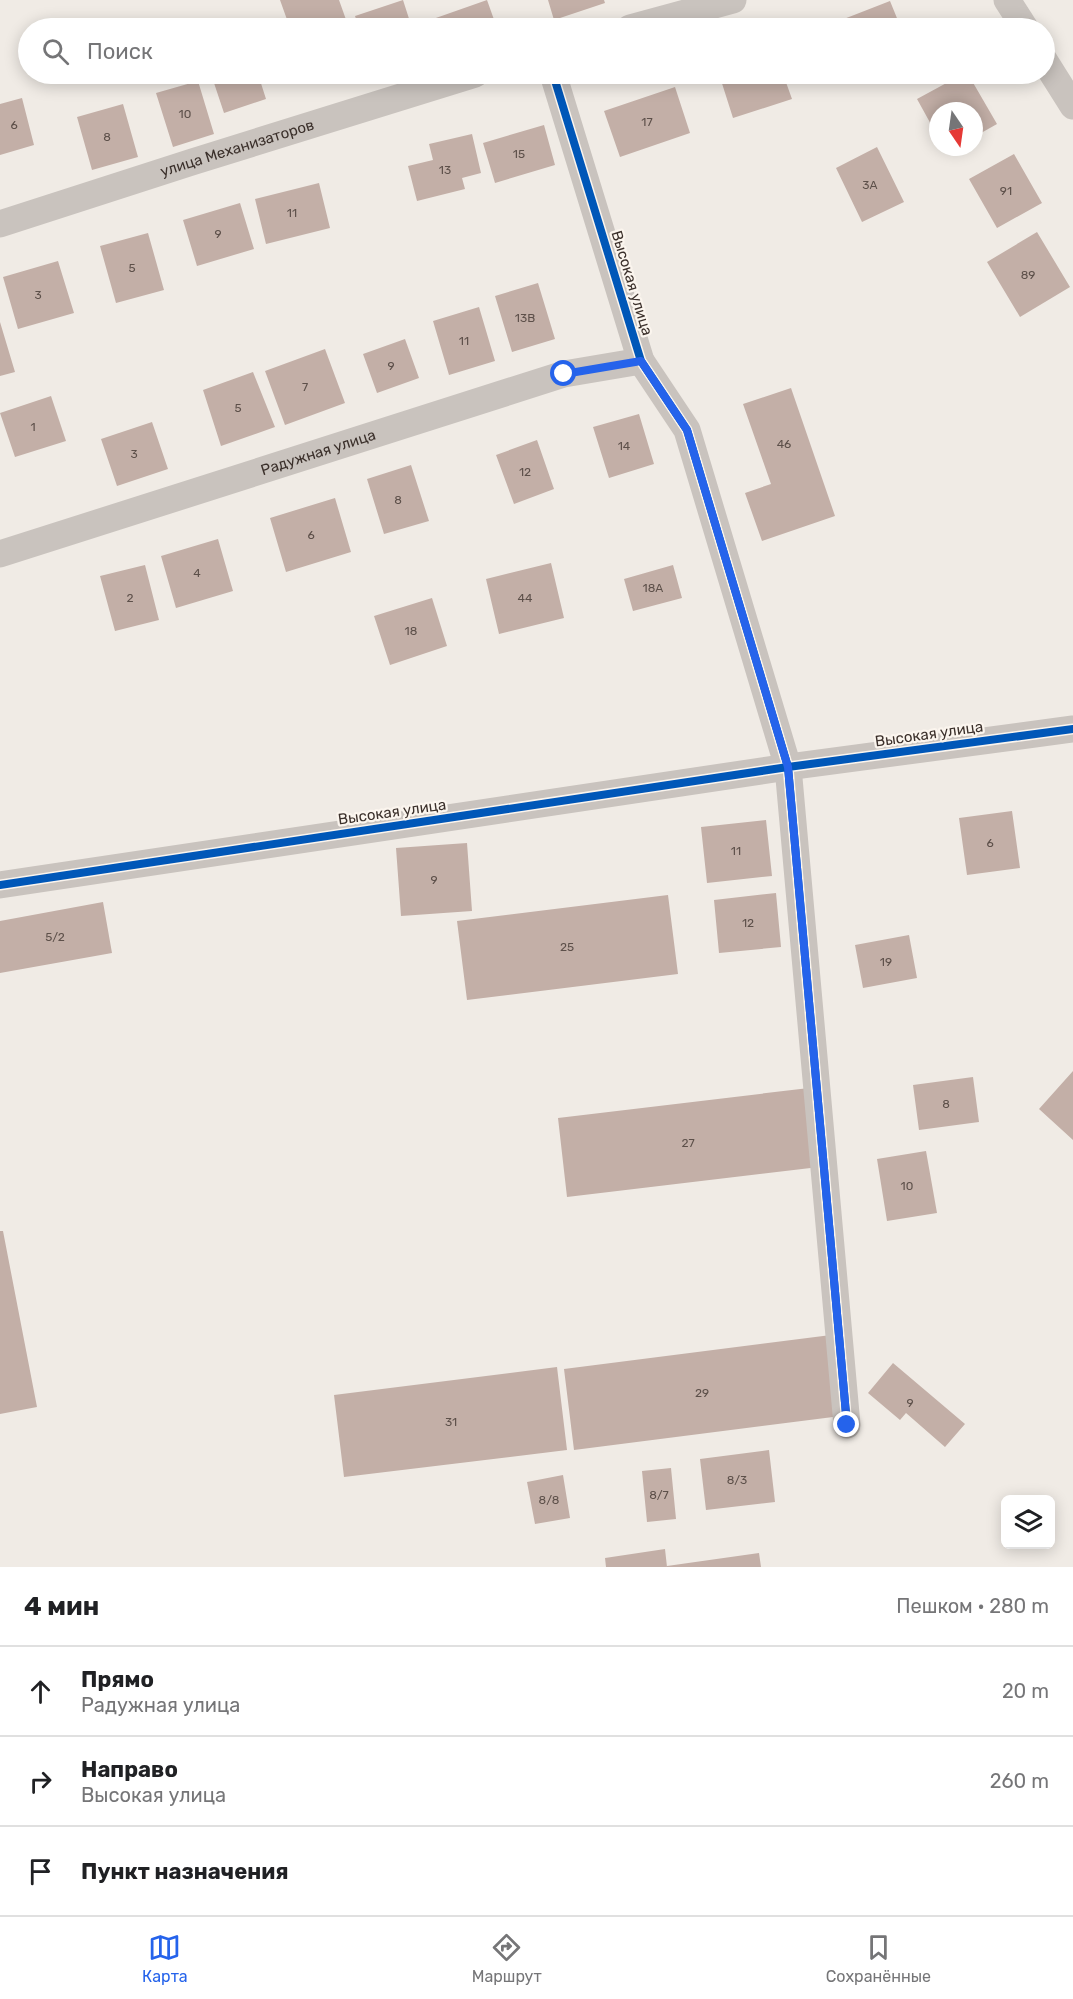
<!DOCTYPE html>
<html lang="ru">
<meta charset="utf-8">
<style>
body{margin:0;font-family:Rubik,sans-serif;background:#f2f2f2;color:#202124}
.controls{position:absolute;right:18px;bottom:18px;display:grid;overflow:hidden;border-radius:9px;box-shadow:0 3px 15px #0003}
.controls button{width:54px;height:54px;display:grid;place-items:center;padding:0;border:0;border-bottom:2px solid #e0e0e0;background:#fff;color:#202124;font:30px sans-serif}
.compass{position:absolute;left:929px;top:102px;width:54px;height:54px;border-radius:50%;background:#fff;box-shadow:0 3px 15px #0003;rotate:167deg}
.stop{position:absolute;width:18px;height:18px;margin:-14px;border:4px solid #2563eb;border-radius:50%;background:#fff}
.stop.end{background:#2563eb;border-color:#fff;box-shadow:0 2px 6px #0008}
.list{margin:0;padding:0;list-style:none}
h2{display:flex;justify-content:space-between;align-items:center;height:78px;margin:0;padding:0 24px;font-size:26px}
h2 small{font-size:20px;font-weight:400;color:#757577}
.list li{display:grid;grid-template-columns:39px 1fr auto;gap:18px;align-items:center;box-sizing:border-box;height:90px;padding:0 24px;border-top:2px solid #e0e0e0}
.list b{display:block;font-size:22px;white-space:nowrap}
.list p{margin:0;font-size:20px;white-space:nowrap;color:#757577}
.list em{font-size:20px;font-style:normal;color:#757577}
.icon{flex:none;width:33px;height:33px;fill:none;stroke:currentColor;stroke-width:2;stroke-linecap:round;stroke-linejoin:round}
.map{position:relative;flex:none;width:1073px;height:1567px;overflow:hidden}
.search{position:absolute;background:#fff;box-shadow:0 3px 15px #0003;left:18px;right:18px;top:18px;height:66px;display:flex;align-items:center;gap:15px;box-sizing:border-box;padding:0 21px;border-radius:33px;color:#757577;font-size:22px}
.sheet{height:348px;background:#fff}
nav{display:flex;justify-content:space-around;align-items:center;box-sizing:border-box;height:84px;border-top:2px solid #e0e0e0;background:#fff;font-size:16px;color:#757577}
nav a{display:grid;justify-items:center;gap:3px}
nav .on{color:#2563eb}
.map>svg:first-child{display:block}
</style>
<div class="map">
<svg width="1073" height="1567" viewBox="0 0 1073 1567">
<rect width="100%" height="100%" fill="#f0ebe5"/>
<path fill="#c3afa7" d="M280,0H339L349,28H290Z
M403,0L412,28H359L355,16Z
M487,0L497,28H436L433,19Z
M548,0H604L605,3L554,20Z
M890,1L901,28H832L831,24Z
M211,74H258L266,99L224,113Z
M719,74H783L792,99L733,118Z
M963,74H968L997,124L974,137V111H938V137L917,99Z
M198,81L214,134L173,147L156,93Z
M675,87L690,133L620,157L604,111Z
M22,98L34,145L0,155V104Z
M123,104L138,157L92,170L77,117Z
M544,125L555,165L495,183L483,143Z
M472,134L481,173L462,178L465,189L417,201L408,166L433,160L429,144Z
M877,147L904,202L862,222L836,168Z
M1014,154L1042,203L997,228L969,179Z
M319,183L330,228L266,244L255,199Z
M240,203L254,249L197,266L183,220Z
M1037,232L1070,287L1020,317L987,262Z
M148,233L164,290L116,303L100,246Z
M58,261L74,313L18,329L3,277Z
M538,283L555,339L512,352L495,296Z
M479,307L495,361L449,375L433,321Z
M0,322L15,372L0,376Z
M405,339L419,378L377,393L363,354Z
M325,349L345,403L285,425L265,371Z
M253,372L275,427L221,446L203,390Z
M791,388L835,516L762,541L745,493L771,484L743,404Z
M51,396L66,441L15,457L0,413Z
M639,414L654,464L609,478L593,427Z
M152,422L168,469L117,486L101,439Z
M537,440L554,489L514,504L496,455Z
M411,465L429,521L384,534L367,479Z
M335,498L351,552L286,572L270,518Z
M218,539L233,591L176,608L161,556Z
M551,563L564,618L499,634L486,579Z
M145,565L159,620L115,631L100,576Z
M673,565L682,598L633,611L624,579Z
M432,598L447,646L390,665L374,616Z
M1012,811L1020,868L967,875L959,818Z
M766,820L772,876L707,883L701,827Z
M467,843L472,911L401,916L396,848Z
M776,893L781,947L719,953L714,900Z
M668,895L678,974L467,1000L457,921Z
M103,902L112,953L0,973V921Z
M909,935L917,978L863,988L855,945Z
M1073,1071V1140L1039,1109Z
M973,1077L979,1122L919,1130L913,1085Z
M809,1088L819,1167L567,1197L558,1118Z
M926,1151L937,1213L887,1221L877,1159Z
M0,1231H3L37,1407L0,1414Z
M831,1335L841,1416L574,1450L564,1369Z
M893,1363L965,1424L945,1447L906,1413L900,1420L868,1393Z
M557,1367L567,1450L344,1477L334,1395Z
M769,1450L775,1502L706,1510L700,1459Z
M671,1468L676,1519L647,1522L642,1471Z
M563,1475L570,1518L535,1524L527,1482Z
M665,1549L667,1567H606L605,1558Z
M759,1553L761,1567H667V1566Z"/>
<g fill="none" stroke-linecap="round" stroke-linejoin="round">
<g stroke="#c9c3be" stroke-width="27">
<path d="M1007,0L1025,28"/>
<path d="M630,28L733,0"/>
<path d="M1044,60L1073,106"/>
<path d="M553,74L641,361L687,430L788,767L847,1425"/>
<path id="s1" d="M0,224L192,162L475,74"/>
<path id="s2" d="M0,554L564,374L641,361"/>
<path d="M0,885L788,767L1073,729"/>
</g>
<defs>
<path id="cycleway" d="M553,74L641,361L687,430L788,767L847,1425
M0,885L788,767L1073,729"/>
</defs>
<use href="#cycleway" stroke="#fbf5ee" stroke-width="11"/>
<use href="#cycleway" stroke="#0057b8" stroke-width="8"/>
</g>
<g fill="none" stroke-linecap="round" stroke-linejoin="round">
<path stroke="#2563eb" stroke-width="8" d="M564,374L641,361L687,430L788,767L847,1425"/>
</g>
<g text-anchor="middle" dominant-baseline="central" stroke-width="4.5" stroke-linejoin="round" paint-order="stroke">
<g font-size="12" fill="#5d504a">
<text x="185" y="114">10</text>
<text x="647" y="122">17</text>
<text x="14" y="125">6</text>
<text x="107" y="137">8</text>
<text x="519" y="154">15</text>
<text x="445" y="170">13</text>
<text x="870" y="185">3А</text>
<text x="1006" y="191">91</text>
<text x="292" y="213">11</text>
<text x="218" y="234">9</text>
<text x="132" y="268">5</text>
<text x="1028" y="275">89</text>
<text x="38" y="295">3</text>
<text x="525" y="318">13В</text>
<text x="464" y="341">11</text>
<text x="391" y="366">9</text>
<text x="305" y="387">7</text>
<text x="238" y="408">5</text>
<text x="33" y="427">1</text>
<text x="784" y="444">46</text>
<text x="624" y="446">14</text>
<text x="134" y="454">3</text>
<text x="525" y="472">12</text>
<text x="398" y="500">8</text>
<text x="311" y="535">6</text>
<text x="197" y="573">4</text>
<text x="653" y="588">18А</text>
<text x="130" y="598">2</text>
<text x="525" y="598">44</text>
<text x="411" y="631">18</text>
<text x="990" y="843">6</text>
<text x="736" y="851">11</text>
<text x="434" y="880">9</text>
<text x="748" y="923">12</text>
<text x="55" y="937">5/2</text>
<text x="567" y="947">25</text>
<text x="886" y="962">19</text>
<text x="946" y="1104">8</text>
<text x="688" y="1143">27</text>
<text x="907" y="1186">10</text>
<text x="702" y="1393">29</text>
<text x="910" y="1403">9</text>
<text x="451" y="1422">31</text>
<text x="737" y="1480">8/3</text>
<text x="659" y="1495">8/7</text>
<text x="549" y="1500">8/8</text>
</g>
<g font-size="15" fill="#3b302b" stroke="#fbf5ee">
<text stroke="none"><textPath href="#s1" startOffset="249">улица Механизаторов</textPath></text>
<text transform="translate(632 283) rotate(73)">Высокая улица</text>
<text stroke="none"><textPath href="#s2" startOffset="334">Радужная улица</textPath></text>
<text transform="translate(929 734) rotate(-8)">Высокая улица</text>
<text transform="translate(392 812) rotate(-8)">Высокая улица</text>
</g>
</g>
</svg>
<div class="controls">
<button><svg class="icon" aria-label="layers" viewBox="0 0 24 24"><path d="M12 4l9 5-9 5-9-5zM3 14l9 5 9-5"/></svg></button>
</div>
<svg class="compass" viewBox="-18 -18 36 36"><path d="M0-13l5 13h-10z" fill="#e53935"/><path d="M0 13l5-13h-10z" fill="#757577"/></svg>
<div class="stop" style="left:564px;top:374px"></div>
<div class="stop end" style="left:847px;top:1425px"></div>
<div class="search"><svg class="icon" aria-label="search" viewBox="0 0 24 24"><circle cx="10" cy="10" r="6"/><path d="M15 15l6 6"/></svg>Поиск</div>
</div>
<section class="sheet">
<h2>4 мин<small>Пешком · 280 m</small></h2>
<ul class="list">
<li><svg class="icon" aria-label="ahead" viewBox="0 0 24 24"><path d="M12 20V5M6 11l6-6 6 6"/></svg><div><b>Прямо</b><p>Радужная улица</p></div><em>20 m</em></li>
<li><svg class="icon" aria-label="right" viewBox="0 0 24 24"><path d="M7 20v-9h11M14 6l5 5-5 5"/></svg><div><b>Направо</b><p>Высокая улица</p></div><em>260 m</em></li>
<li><svg class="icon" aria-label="arrive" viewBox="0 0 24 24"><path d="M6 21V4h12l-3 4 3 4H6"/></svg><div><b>Пункт назначения</b></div></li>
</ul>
</section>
<nav>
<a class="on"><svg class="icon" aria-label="map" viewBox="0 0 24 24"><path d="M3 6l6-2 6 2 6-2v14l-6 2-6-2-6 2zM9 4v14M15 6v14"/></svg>Карта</a>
<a><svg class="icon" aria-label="directions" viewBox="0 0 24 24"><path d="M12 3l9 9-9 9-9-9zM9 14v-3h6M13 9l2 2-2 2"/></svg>Маршрут</a>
<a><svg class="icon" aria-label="saved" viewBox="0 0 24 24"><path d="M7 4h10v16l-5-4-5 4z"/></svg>Сохранённые</a>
</nav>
